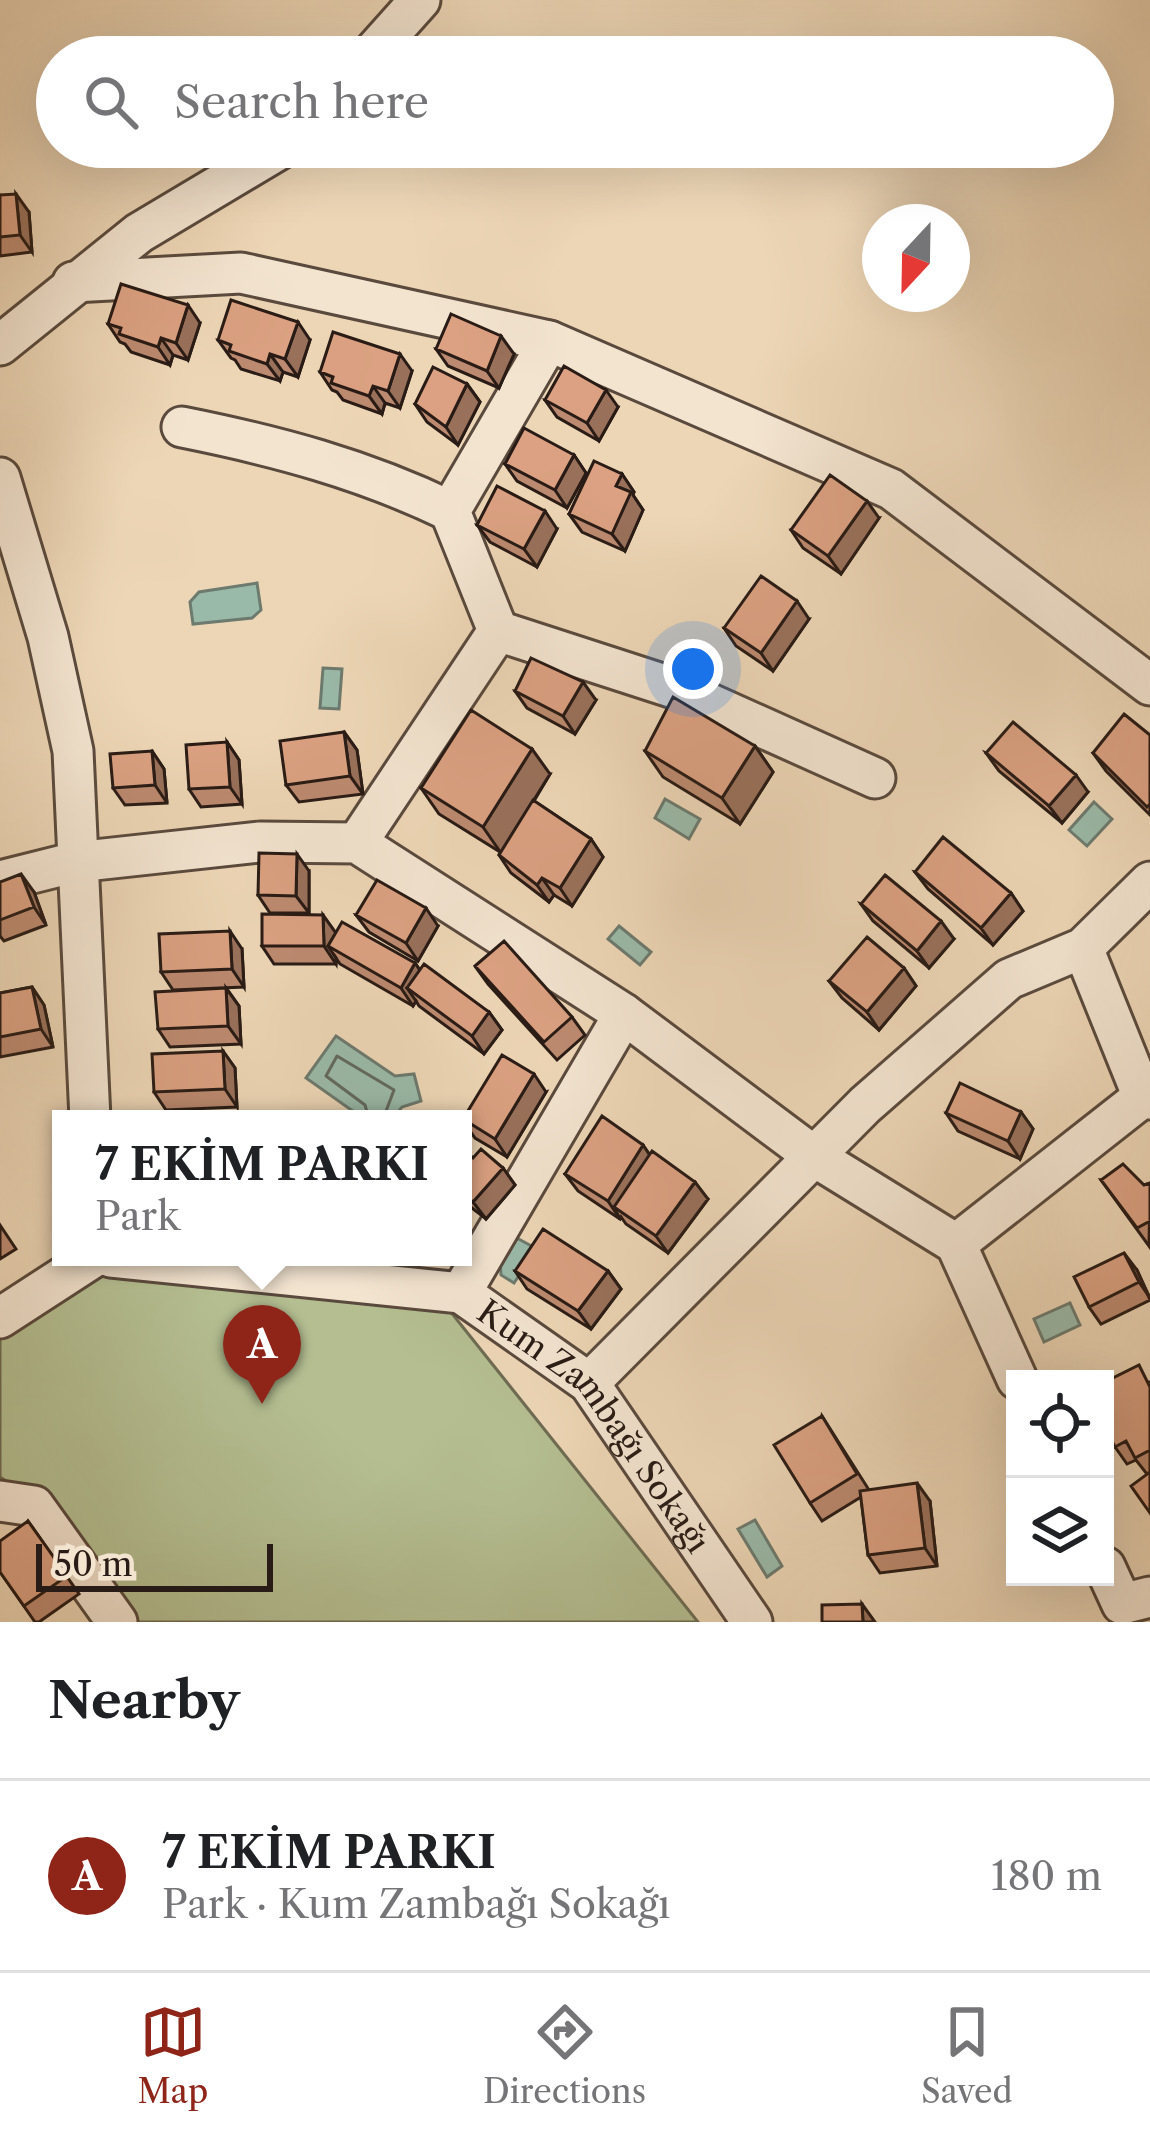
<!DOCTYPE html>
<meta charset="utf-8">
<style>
body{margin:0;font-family:"Libre Caslon Text",serif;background:#f6f6f6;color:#202124}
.controls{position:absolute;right:36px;bottom:36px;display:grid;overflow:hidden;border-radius:0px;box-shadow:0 12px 48px #0002}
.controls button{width:108px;height:108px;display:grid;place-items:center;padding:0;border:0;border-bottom:3px solid #e0e0e0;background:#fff;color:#202124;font:60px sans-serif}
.compass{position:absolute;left:862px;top:204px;width:108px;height:108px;border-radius:50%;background:#fff;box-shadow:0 12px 48px #0002;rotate:202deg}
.scale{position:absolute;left:36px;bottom:30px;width:237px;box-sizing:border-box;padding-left:12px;border:6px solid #291b15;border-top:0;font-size:33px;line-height:42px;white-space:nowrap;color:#291b15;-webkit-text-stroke:9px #f3e4d0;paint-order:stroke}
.you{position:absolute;left:693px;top:669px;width:42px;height:42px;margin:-30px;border:9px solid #fff;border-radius:50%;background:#1a73e8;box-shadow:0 0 0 18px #1a73e833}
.badge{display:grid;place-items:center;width:78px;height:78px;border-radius:50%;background:#8f2418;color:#fff;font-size:39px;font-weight:700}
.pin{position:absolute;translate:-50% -99px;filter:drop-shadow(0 3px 6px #0008)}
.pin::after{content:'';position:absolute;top:63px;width:42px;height:36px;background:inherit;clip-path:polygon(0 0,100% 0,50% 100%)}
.popup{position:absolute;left:52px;top:1110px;width:420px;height:156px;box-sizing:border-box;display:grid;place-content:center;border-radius:0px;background:#fff;filter:drop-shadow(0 3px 9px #0005);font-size:39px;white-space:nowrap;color:#757577}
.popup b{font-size:45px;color:#202124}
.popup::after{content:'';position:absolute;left:50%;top:100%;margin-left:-24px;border:24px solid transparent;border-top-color:#fff}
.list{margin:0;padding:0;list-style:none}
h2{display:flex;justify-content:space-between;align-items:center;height:156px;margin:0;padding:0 48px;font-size:51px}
h2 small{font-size:39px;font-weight:400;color:#757577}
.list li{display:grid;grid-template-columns:78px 1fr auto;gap:36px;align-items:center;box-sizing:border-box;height:192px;padding:0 48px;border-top:3px solid #e0e0e0}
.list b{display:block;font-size:45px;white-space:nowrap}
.list p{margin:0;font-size:39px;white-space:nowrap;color:#757577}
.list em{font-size:39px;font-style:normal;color:#757577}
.icon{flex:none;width:66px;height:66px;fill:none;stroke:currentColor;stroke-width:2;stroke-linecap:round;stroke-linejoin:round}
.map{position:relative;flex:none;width:1150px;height:1622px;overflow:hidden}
.search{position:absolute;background:#fff;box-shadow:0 12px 48px #0002;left:36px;right:36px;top:36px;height:132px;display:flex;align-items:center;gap:30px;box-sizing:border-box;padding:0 42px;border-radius:66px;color:#757577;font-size:45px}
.sheet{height:348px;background:#fff}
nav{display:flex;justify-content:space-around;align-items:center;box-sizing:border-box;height:168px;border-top:3px solid #e0e0e0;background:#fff;font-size:33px;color:#757577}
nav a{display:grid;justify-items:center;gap:6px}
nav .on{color:#8f2418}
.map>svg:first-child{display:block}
</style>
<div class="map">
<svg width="1150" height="1622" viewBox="0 0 1150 1622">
<rect width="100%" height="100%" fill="#edd6b6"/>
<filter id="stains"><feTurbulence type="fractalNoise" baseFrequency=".00167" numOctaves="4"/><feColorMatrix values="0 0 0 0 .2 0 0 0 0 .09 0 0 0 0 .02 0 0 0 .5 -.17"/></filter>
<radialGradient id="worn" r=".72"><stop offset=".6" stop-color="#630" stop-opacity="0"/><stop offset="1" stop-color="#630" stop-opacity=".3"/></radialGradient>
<path fill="#b4be91" stroke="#6e6c53" stroke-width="3" d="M100,1266L450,1311L698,1622H135L53,1512L0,1477V1332Z"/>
<path fill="#9abaa9" stroke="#6d7a6e" stroke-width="3" d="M257,583L261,610L252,618L193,624L190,602L199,592Z
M323,668L342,669L339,709L320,708Z
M665,799L700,819L689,839L655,818Z
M1094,802L1112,819L1087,846L1069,830Z
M619,926L651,952L640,965L608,939Z
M336,1036L395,1076L414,1074L421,1101L402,1107L392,1119H364L306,1078Z
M515,1237L537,1249L514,1283L501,1275L500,1260Z
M1070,1303L1080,1325L1044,1342L1034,1319Z
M755,1520L782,1566L767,1577L738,1529Z"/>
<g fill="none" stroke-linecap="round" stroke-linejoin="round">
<path stroke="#626a5f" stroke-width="3" d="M369,1119L365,1105L326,1076L337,1056L394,1090L383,1119"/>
<defs>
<g id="minor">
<path d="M369,57L420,0"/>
<path d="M73,282L241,273L549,341L450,511L498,631L357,843"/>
<path d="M549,341L891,489L1150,685"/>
<path d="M0,345L139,233L283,147"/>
<path d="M182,427C277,446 363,469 450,511"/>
<path d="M0,478L48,637L73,751L90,1119"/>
<path d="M498,631L677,689L875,778"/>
<path d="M0,881L76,862L260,842L357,843L624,1014L815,1157L956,1244L1017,1379"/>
<path d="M1083,948L1143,1097"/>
<path d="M956,1244L1143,1097L1150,1099"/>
<path id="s1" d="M111,1257L461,1293L589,1383L752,1622"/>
<path d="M461,1293L624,1014"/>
<path d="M0,1318L94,1257"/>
<path d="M589,1383L865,1105L1009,979L1083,948L1150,882"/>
<path d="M0,1501L34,1506L117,1622"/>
<path d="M1105,1567L1122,1604L1150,1597"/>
</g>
</defs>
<use href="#minor" stroke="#5a4a3d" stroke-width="45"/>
<use href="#minor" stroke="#f3e4d0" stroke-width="39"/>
</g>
<path fill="#bc8a70" stroke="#291b15" stroke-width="3" d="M0,195L29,212L32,252L0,256Z
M200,323L188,360L173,355L170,365L131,352L125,344L120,342L108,324Z
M218,340H310L298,377L283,372L280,381L241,369L235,360L231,358Z
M436,349L514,354L499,388L448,366Z
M412,371L400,408L385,403L382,414L343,400L337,392L332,390L320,372Z
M467,384L480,402L458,445L427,422L415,404Z
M545,400L618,407L599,441L557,417Z
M574,455L586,473L567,508L517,481L505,464Z
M622,474L634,492L633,495L643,510L625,551L582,532L569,514Z
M879,518L841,574L803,548L791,530Z
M477,525L557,529L537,567L490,542Z
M809,619L773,671L736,646L724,628Z
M515,691L596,700L575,734L527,708Z
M344,732L357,750L363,794L299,802L286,785Z
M1150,735V815L1106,771L1093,753Z
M227,742L239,760L242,804L201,807L189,789Z
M755,746L773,772L740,824L663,777L645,751Z
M152,751L164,769L167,803L125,805L113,788Z
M986,753L1088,792L1062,823L999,771Z
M550,774L534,801L591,839L603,857L572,906L554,895L549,902L511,873L499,855L500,852L439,814L421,788Z
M309,871V913H270L258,895Z
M915,872L1011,893L1023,911L993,945L928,889Z
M0,882L34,892L46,925L4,941L0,936Z
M861,904L954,939L929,968L873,921Z
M356,915L438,926L418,961L369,932Z
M336,933L415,963L420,970L489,1012L502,1030L484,1054L419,1006L416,1001L413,1006L340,964L336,958V964H274L262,946Z
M242,949L244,987L173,990L161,972Z
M475,966L572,1017L585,1035L557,1060L488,984Z
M904,968L916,986L879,1030L842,998L829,981Z
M32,987L44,1005L53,1047L0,1057V993Z
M226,988L239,1006L241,1044L170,1047L158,1029Z
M223,1051L235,1068L237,1107L166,1110L154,1092Z
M546,1092L507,1157L475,1138L463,1121Z
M1021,1112L1033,1129L1020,1159L958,1131L946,1113Z
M643,1145L650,1155L708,1199L668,1253L626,1224L621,1217L620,1219L578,1191L565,1174Z
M463,1149L473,1158L503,1168L515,1185L486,1219L463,1201Z
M1101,1180L1144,1185L1150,1183L1149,1246Z
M0,1225L16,1249L0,1259Z
M1137,1270L1150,1300L1101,1324L1089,1307Z
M515,1271H608L621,1289L591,1329L527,1289Z
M1150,1381V1513L1147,1474L1136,1460L1127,1464L1115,1447Z
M822,1416L869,1490L930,1501L937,1566L880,1573L868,1555L861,1497L822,1521L810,1503Z
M28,1521L79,1594L39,1622H35L0,1572Z"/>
<path fill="#99715b" stroke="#291b15" stroke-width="3" d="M16,194L29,212L32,252L20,235Z
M188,305L200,323L188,360L176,343Z
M298,322L310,340L298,377L285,359Z
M501,336L514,354L499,388L487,371Z
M161,338L173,355L170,365L158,347Z
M270,354L283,372L280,381L267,364Z
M400,354L412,371L400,408L388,391Z
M467,384L480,402L458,445L446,427Z
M373,386L385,403L382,414L369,396Z
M606,390L618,407L599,441L587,423Z
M574,455L586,473L567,508L555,490Z
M622,474L634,492L633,495L643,510L625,551L612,534L616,486Z
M867,501L879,518L841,574L828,556Z
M545,511L557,529L537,567L524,549Z
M797,601L809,619L773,671L761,653Z
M583,682L596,700L575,734L563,716Z
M344,732L357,750L363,794L350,776Z
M227,742L239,760L242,804L230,787Z
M755,746L773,772L740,824L722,798Z
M532,749L550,774L501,853L483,827Z
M152,751L164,769L167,803L155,785Z
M1076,775L1088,792L1062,823L1049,806Z
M591,839L603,857L572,906L560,888Z
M297,854L309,871V913L296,896Z
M21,874L34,892L46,925L34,907Z
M542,878L554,895L549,902L537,885Z
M1011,893L1023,911L993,945L981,928Z
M426,908L438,926L418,961L406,943Z
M323,915L336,933L328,946L336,958V964L324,946Z
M941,921L954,939L929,968L917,951Z
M230,931L242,949L244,987L232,969Z
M415,963L427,981L407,988L416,1001L413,1006L401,988Z
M904,968L916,986L879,1030L867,1012Z
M32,987L44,1005L53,1047L41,1029Z
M226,988L239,1006L241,1044L228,1026Z
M489,1012L502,1030L484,1054L472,1036Z
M223,1051L235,1068L237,1107L225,1089Z
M534,1074L546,1092L507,1157L495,1139Z
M1021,1112L1033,1129L1020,1159L1008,1141Z
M643,1145L655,1163L614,1207L620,1219L608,1201Z
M503,1168L515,1185L486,1219L473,1202Z
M695,1182L708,1199L668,1253L656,1236Z
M1124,1253L1137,1270L1150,1298L1139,1282Z
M608,1271L621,1289L591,1329L578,1311Z
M917,1483L930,1501L937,1566L925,1548Z
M862,1604L875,1622H863Z"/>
<path fill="#dba182" stroke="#291b15" stroke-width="3" d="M16,194L20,235L0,237V195Z
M121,284L188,305L176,343L161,338L158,347L119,334L121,328L108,324Z
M231,300L298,322L285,359L270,354L267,364L229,351L231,345L218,340Z
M451,314L501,336L487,371L436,349Z
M333,332L400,354L388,391L373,386L369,396L331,383L333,377L320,372Z
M564,366L606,390L587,423L545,400Z
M433,367L467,384L446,427L415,404Z
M524,428L574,455L555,490L505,464Z
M594,461L622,474L616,486L631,492L612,534L569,514Z
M830,475L867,501L828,556L791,530Z
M497,486L545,511L524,549L477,525Z
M761,576L797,601L761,653L724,628Z
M531,658L583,682L563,716L515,691Z
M673,697L755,746L722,798L645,751Z
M471,710L532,749L483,827L421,788Z
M1124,714L1150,735V804L1147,807L1093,753Z
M1013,722L1076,775L1049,806L986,753Z
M344,732L350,776L286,785L280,741Z
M227,742L230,787L189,789L186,745Z
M152,751L155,785L113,788L110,754Z
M533,800L591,839L560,888L542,878L537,885L499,855Z
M943,837L1011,893L981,928L915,872Z
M259,853L297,854L296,896L258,895Z
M21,874L34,907L0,920V882Z
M885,875L941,921L917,951L861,904Z
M377,880L426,908L406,943L356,915Z
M262,914L323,915L324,946H262Z
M342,922L415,963L401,988L328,946Z
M230,931L232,969L161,972L159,934Z
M867,937L904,968L867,1012L829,981Z
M504,941L572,1017L544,1042L475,966Z
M424,964L489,1012L472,1036L407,988Z
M32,987L41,1029L0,1037V993Z
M226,988L228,1026L158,1029L155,992Z
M223,1051L225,1089L154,1092L152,1054Z
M502,1055L534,1074L495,1139L463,1119Z
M960,1083L1021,1112L1008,1141L946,1113Z
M602,1116L643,1145L608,1201L565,1174Z
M216,1117V1119H134Z
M463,1149L473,1158L481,1149L503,1168L473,1202L463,1194Z
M652,1151L695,1182L656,1236L614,1207Z
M1123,1164L1144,1185L1150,1183V1221L1137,1228L1101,1180Z
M543,1229L608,1271L578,1311L515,1271Z
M1124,1253L1139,1282L1089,1307L1074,1277Z
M1139,1365L1150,1387V1450L1135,1458L1126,1441L1115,1447L1105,1428V1382Z
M822,1416L857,1474L810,1503L774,1445Z
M1150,1472V1513L1131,1486Z
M917,1483L925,1548L868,1555L860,1491Z
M28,1521L67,1576L24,1606L0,1572V1541Z
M862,1604L863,1622H822V1605Z"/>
<g text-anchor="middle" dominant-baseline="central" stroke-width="9" stroke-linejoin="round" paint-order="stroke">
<g font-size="33" fill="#291b15" stroke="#f3e4d0">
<text stroke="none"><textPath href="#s1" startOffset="543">Kum Zambağı Sokağı</textPath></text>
</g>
</g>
<rect width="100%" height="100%" filter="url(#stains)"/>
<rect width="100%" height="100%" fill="url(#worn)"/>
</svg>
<div class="controls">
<button><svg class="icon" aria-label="locate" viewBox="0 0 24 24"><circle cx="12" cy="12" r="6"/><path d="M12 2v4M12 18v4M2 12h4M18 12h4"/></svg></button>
<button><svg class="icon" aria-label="layers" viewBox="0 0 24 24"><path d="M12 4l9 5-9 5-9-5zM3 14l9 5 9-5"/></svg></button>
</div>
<svg class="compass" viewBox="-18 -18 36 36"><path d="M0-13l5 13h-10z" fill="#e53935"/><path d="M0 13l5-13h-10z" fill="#757577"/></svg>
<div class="scale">50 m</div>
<div class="you"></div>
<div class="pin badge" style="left:262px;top:1404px">A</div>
<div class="popup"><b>7 EKİM PARKI</b>Park</div>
<div class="search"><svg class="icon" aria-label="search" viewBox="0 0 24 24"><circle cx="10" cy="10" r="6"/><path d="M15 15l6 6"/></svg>Search here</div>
</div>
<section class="sheet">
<h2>Nearby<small></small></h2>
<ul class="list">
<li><span class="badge">A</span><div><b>7 EKİM PARKI</b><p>Park · Kum Zambağı Sokağı</p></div><em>180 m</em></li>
</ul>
</section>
<nav>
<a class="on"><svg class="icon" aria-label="map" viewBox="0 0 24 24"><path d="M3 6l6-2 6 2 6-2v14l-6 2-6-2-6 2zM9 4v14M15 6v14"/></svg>Map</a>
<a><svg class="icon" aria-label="directions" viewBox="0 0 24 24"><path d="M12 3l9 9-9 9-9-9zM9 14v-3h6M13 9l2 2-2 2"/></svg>Directions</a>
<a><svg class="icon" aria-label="saved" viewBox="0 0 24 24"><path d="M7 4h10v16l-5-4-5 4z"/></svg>Saved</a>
</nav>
